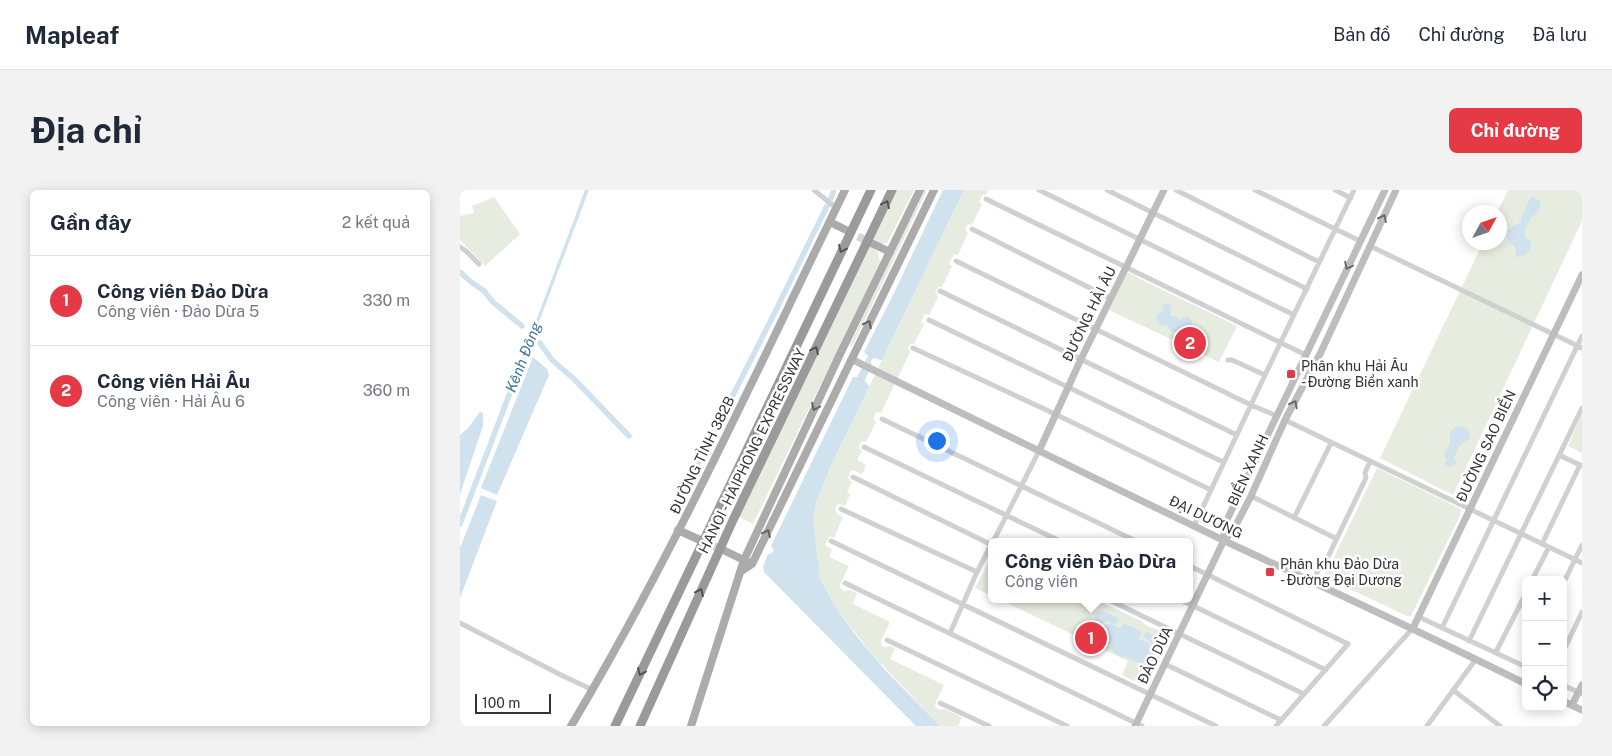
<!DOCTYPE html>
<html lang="vi">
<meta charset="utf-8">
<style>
body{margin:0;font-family:"Public Sans",sans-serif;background:#f2f2f3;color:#1f2937}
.controls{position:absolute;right:15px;bottom:15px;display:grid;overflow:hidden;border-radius:8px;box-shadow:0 2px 12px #0003}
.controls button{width:45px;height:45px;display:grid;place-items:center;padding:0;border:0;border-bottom:1px solid #e0e1e3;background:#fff;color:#1f2937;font:25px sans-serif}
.compass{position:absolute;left:1002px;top:15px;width:45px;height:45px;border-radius:50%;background:#fff;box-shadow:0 2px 12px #0003;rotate:50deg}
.scale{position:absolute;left:15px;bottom:12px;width:76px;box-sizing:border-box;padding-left:5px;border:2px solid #333;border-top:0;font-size:14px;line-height:18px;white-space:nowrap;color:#333;-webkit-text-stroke:4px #fff;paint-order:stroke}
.you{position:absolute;left:476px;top:250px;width:18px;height:18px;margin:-12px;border:4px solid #fff;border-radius:50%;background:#1a73e8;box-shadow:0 0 0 8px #1a73e833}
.badge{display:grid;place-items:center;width:32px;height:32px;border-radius:50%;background:#e63946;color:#fff;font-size:16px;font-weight:700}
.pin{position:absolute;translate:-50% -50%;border:2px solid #fff;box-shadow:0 1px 5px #0006}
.popup{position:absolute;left:528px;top:348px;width:205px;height:65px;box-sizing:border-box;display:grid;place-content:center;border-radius:8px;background:#fff;filter:drop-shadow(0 1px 4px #0005);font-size:16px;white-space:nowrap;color:#747a83}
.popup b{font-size:19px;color:#1f2937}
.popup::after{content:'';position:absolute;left:50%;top:100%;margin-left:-10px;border:10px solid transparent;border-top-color:#fff}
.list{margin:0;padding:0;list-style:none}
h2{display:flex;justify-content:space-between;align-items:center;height:65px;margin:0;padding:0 20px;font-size:21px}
h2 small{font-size:16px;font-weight:400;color:#747a83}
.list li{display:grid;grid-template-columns:32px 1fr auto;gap:15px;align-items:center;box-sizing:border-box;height:90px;padding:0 20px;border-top:1px solid #e0e1e3}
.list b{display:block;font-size:19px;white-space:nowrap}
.list p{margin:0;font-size:16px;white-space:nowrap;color:#747a83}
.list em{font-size:16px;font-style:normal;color:#747a83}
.icon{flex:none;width:28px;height:28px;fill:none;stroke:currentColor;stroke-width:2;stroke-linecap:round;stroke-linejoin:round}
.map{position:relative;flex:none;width:1122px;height:536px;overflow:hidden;border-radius:8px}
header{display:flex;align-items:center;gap:30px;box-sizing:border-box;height:70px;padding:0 25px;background:#fff;border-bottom:1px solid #e0e1e3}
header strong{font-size:24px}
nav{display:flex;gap:28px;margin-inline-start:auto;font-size:18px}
.intro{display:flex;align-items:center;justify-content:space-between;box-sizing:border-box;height:120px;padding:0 30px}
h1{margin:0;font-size:35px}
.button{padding:12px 22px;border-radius:8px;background:#e63946;color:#fff;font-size:18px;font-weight:700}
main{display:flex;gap:30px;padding:0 30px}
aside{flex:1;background:#fff;border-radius:8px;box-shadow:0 2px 12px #0003}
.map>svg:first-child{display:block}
</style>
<header>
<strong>Mapleaf</strong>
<nav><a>Bản đồ</a><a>Chỉ đường</a><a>Đã lưu</a></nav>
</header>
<div class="intro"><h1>Địa chỉ</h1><a class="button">Chỉ đường</a></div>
<main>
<aside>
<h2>Gần đây<small>2 kết quả</small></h2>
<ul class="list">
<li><span class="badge">1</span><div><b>Công viên Đảo Dừa</b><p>Công viên · Đảo Dừa 5</p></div><em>330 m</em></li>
<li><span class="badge">2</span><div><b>Công viên Hải Âu</b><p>Công viên · Hải Âu 6</p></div><em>360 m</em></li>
</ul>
</aside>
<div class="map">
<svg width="1122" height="536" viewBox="0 0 1122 536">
<rect width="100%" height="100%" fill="#fff"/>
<path fill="#e6ecdf" d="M435,0H454L427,53L420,54L410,50Z
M464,0H467L393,155L390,157V154Z
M504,0H528L526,5L523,4L519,12L522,14L512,35L508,34L505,40L508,43L498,65L494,64L489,74L492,76L482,97H478L475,102L478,107L469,125L465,124L461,132L464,134L454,154L451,153L448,158L450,162L421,223L416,222L413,229L416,232L406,252L402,251L399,258L402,261L397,270L406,275L403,283L402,282L401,285C398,282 396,281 391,280L388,288L392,292L387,302L390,304L385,316L379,314L376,316L375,320L377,324L383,327L374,348L370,346L365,354L366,356L372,359L369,367L389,376L380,395V398L384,401L390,400L397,403L393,414L430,432L421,451V455L424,457L430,456L435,458L430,469L484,495L476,512L475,516L479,520L485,519L502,527L498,536H480L411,463L376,418L361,391L359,384L360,378L358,375L355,359L353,328L356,314L369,280Z
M1048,0H1122V31L993,305L920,268L1023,53L1040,52V22H1037Z
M34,7L60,44L25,76L0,50V26L14,23L12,16Z
M408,53L417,61L420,72L293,334L277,326Z
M668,83L675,85L678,88L777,136L759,172L649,120L666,85Z
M1122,224V263L1108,256Z
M917,278L997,317L1001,320L999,328L951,426H947L873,391H868L862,387L868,380Z
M532,365V406L515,398Z
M539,409H635L681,431C688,439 699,439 707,443L709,450L694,479L689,492L686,495H683L662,485L668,471Z"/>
<path fill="#cfe2ee" d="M125,0H129L71,153L69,150V144L76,131Z
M483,0H504L422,170L413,168L401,189L407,193L409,197L369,280L356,314L353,328L356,359L358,374L360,379L359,384L361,391L376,418L398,448L427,482L480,536H456L304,382L303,377L308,364H310L314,361L311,356L393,187H397L408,166L404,162L433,105Z
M1073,7L1079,10C1084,21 1075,22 1070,30C1067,34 1065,40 1064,45L1071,52V59L1064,66L1056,67L1055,63L1056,58L1049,52C1043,39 1052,37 1061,32V28L1070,9Z
M709,113L712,117L710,126L717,127L721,130L724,127H729L732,131V136L727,138L723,137L716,142L711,141L708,136C702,136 691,133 698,124C699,123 701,123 702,122C703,120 703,117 704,114Z
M73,167L87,179L89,185L37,305L21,298Z
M20,222L23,223V236L0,304V245L8,238Z
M997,236L1006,238C1016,249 1004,250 999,257C995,262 997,264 993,267L996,272V274L989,277L985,274L987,270L984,266L990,253V242Z
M21,305L37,311L0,408V358Z
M640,420L659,428L655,435L647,431C638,433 634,438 636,447C640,452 645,455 651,457L652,456L639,448V439L643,435L651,434L660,439L663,433L682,442L679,449L688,453L693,460L691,452L683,446L686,441L700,449L702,455L695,465L693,476L689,477L664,466L663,468L653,463V461L630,449L627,442L634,431L636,423Z"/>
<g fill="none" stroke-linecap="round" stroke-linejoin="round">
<path stroke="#cfe2ee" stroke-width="5.5" d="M371,8L374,0
M0,82L11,92L24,101L33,112L62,136
M80,153L92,170L114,189L169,246
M399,196L409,175
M225,300L314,124L367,16
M0,334L72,145"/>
<path stroke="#d6d6d6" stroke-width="8" stroke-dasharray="8 4" stroke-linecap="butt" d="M387,41L409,52
M240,350L263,360"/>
<path stroke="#d0d0d0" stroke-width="5" d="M354,0L376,18
M579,0L834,125
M647,0L847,99
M716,0L859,72
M795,0L900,51
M875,0L891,8
M526,9L846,165
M512,39L650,108
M910,56L1122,158
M0,57L6,61L19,74
M496,71L791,215L817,226
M480,101L777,245
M469,130L763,272
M453,158L595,224L751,300
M768,170H772L805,185
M422,229L678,352
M825,230L1122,373
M404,257L602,352
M393,287L532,355
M791,306L877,349
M381,319L517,382
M834,328L871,253
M734,336L805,185L894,0
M371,351L756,536
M533,352L579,261
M1082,354L1120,275L1099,265
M730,376L888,454L816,536
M1072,390L1089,357
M853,392L860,376L866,371L906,288L905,283L910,271
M385,393L682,536
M1103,394L1122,355
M647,409L844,504
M719,409L866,480
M959,427L1066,477
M0,433L101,485L133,500
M982,438L1122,146
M490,443L517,382L532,353
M427,450L607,536
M1009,451L1122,218
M1036,462L1066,403
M1103,462L1122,422
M705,474L821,530
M1103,495L1122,504
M993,500L1040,536
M480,513L529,536
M864,536L953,438
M967,536L1016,469"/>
<path stroke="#bdbdbd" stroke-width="7" d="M391,169C515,230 640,291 765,351C865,398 966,444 1066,494
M579,261L621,169L704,0
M764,350V336L925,0
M953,438L1122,85
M1103,511L1122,520
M1112,515L1122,495
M675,536L764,350L773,341L791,306L825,230L861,162L936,0"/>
<path stroke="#ababab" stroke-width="8" d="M370,32L386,40
M409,52L430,62
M218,340L240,350
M263,360L288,372
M280,382L292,374L474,0
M111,536C214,364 297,180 385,0
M231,536L284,370L380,164L460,0"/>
<path stroke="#9a9a9a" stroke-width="9" d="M155,536L411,0
M180,536L273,330L432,0"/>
</g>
<defs><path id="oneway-chevron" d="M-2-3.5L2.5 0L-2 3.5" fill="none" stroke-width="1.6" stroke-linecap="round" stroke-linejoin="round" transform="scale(1.25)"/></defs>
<g stroke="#525252">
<use href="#oneway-chevron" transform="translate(426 14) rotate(-65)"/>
<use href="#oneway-chevron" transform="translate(382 59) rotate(115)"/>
<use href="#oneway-chevron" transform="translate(355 160) rotate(-64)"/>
<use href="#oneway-chevron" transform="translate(240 402) rotate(-65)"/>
<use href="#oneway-chevron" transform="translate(181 482) rotate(115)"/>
</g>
<g stroke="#6a6a6a">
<use href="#oneway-chevron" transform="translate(923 28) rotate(-65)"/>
<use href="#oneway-chevron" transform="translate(888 76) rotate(116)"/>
<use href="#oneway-chevron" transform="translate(834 214) rotate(-62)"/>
</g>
<g stroke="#636363">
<use href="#oneway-chevron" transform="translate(408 134) rotate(-63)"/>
<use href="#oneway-chevron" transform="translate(355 217) rotate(115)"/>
<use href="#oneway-chevron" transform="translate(307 343) rotate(-64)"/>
</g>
<g fill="#e63946" stroke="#fff" stroke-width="2">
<rect x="826" y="179" width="10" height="10" rx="2.5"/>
<rect x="805" y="377" width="10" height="10" rx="2.5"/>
</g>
<g text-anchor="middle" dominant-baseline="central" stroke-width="5" stroke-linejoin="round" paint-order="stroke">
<g font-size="14" fill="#333" stroke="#fff">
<text transform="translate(629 124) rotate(-64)">ĐƯỜNG HẢI ÂU</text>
<text transform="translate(1026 256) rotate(-65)">ĐƯỜNG SAO BIỂN</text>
<text transform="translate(292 261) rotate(-64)">HANOI - HAIPHONG EXPRESSWAY</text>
<text transform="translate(242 265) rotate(-64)">ĐƯỜNG TỈNH 382B</text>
<text transform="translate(788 280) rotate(-65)">BIỂN XANH</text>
<text transform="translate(746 327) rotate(26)">ĐẠI DƯƠNG</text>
<text transform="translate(695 465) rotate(-64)">ĐẢO DỪA</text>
</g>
<g font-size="14" fill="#333" stroke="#fff" text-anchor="start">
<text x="841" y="176">Phân khu Hải Âu<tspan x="841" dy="16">- Đường Biển xanh</tspan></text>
<text x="820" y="374">Phân khu Đảo Dừa<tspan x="820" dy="16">- Đường Đại Dương</tspan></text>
</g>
<g font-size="15" font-style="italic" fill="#3f7597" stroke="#fff">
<text transform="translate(63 167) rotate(-69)">Kênh Đông</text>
</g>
</g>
</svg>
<div class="controls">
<button>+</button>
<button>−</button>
<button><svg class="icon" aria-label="locate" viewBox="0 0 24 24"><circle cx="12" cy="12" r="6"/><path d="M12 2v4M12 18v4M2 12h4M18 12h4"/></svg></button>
</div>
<svg class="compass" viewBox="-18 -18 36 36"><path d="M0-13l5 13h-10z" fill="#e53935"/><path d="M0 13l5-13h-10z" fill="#747a83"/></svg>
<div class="scale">100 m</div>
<div class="you"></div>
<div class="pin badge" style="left:631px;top:448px">1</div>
<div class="popup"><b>Công viên Đảo Dừa</b>Công viên</div>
<div class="pin badge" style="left:730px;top:153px">2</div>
</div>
</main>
